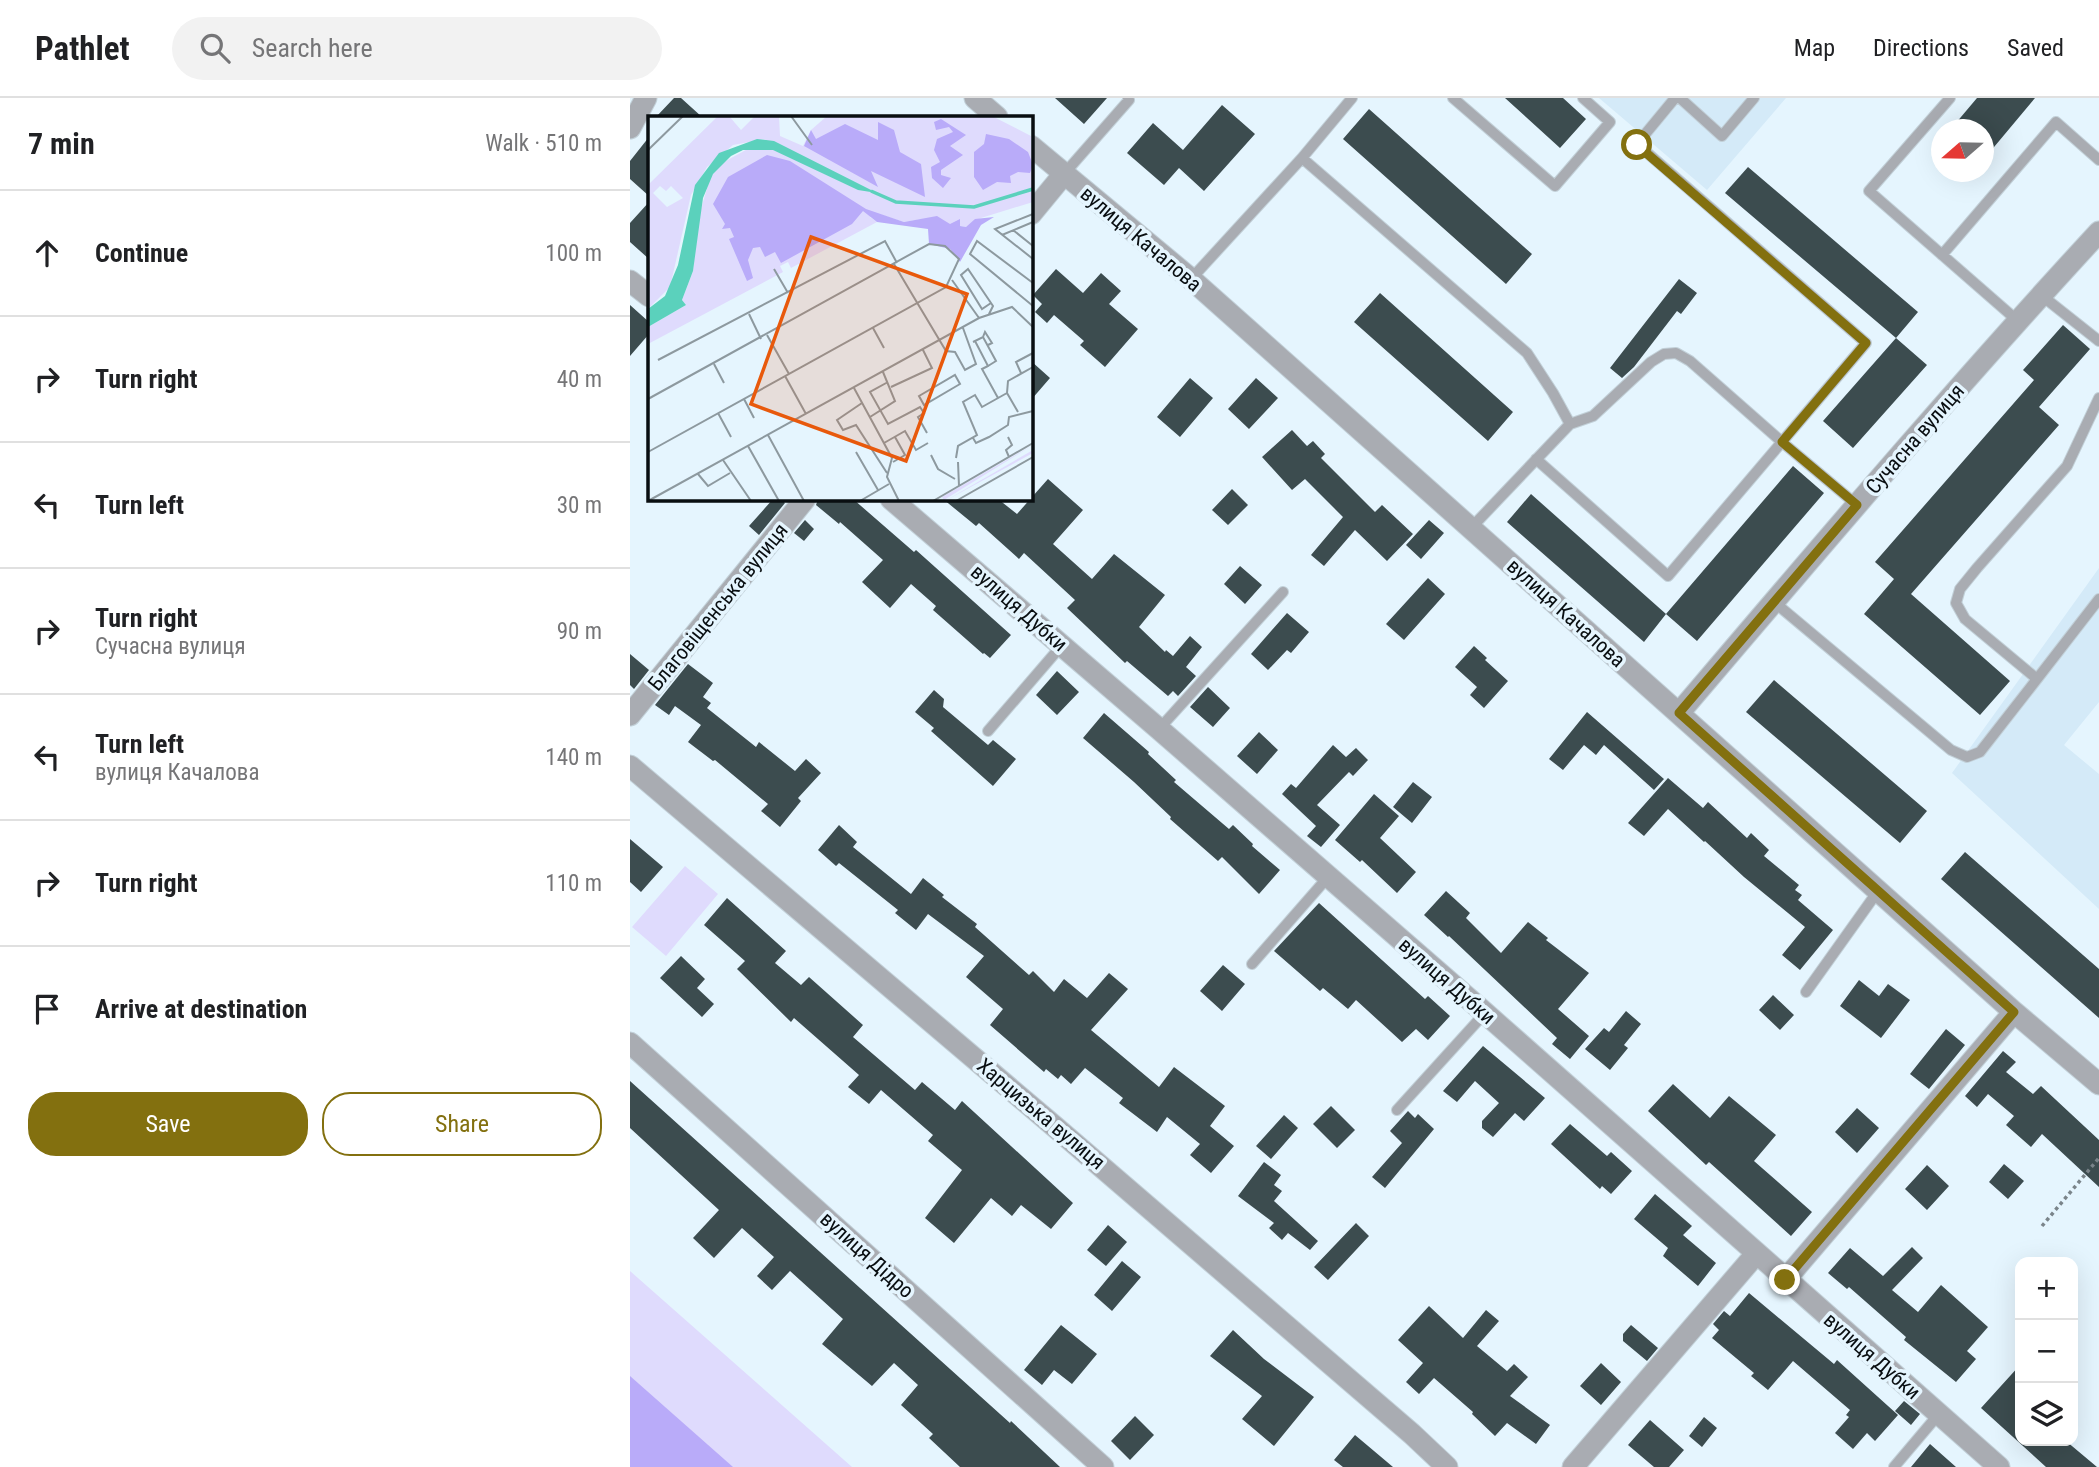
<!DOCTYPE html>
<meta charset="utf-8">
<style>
body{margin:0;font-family:"Roboto Condensed",sans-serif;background:#f2f2f2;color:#202124}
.controls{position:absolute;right:21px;bottom:21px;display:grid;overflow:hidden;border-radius:14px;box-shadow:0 7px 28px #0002}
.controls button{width:63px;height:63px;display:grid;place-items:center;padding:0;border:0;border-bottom:2px solid #e0e0e0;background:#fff;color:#202124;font:35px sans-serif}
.compass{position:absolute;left:1301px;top:21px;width:63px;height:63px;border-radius:50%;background:#fff;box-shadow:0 7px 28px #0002;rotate:250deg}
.stop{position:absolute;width:21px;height:21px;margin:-16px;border:5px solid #83700f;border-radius:50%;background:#fff}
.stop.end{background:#83700f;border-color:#fff;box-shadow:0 2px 7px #0008}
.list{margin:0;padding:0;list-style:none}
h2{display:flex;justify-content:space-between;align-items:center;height:91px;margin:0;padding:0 28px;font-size:30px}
h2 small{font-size:23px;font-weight:400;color:#757577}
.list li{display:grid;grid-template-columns:46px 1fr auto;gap:21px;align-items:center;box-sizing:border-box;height:126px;padding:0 28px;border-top:2px solid #e0e0e0}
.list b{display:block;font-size:26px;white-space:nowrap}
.list p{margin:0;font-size:23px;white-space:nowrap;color:#757577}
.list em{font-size:23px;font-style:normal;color:#757577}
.actions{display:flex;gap:14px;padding:21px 28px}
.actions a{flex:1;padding:16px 0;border:2px solid #83700f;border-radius:28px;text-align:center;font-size:24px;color:#83700f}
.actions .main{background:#83700f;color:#fff}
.icon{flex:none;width:38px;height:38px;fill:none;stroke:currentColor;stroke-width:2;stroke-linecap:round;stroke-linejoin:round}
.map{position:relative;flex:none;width:1469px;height:1369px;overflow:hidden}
header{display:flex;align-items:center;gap:42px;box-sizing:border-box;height:98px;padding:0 35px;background:#fff;border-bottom:2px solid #e0e0e0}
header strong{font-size:33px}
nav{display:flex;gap:38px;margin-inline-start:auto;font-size:24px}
.search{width:490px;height:63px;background:#f2f2f2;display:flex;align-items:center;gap:18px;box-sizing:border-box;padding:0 24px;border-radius:38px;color:#757577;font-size:26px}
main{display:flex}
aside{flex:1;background:#fff}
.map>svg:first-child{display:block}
</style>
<header>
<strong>Pathlet</strong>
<div class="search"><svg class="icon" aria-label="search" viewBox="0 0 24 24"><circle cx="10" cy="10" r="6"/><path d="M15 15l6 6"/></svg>Search here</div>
<nav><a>Map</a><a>Directions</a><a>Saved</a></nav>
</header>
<main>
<aside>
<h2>7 min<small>Walk · 510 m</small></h2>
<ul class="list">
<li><svg class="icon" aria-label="ahead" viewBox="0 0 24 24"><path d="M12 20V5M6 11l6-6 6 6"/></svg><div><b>Continue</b></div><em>100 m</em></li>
<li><svg class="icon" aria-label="right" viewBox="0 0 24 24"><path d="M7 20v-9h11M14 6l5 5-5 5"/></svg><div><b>Turn right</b></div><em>40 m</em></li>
<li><svg class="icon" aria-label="left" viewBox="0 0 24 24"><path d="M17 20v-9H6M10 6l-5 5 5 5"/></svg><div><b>Turn left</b></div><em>30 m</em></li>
<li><svg class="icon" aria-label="right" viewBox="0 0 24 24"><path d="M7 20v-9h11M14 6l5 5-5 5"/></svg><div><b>Turn right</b><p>Сучасна вулиця</p></div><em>90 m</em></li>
<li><svg class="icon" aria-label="left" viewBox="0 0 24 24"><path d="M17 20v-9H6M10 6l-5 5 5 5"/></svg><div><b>Turn left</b><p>вулиця Качалова</p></div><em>140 m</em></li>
<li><svg class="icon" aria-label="right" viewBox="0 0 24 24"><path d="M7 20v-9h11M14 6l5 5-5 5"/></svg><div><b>Turn right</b></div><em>110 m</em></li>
<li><svg class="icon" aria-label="arrive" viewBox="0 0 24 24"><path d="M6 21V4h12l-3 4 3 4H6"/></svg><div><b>Arrive at destination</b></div></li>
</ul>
<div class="actions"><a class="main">Save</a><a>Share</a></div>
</aside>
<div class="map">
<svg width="1469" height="1369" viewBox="0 0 1469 1369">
<rect width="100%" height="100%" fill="#e5f5fe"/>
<path fill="#d4eaf8" d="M969,0H1156L1077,92Z
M1469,470V604L1434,647L1469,676V811L1322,675Z"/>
<path fill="#dfdbfd" d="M55,768L88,796L36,858L2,829Z
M0,1173L222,1369H0Z"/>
<path fill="#b9abf9" d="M0,1278L103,1369H0Z"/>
<path fill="#3c4c4f" d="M44,0H51L72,19H26Z
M425,0H477L454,26Z
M875,0H933L956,21L930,50Z
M1347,0H1405L1354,61V32H1320Z
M592,7L625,36L574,93L549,70L534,87L497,55L523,25L553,52Z
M739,11L902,156L876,186L713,41Z
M19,39V98L0,81V63Z
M1118,69L1288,214L1266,240L1095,95Z
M19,104V161L0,144V125Z
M426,171L453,195L471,175L491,193L479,206L508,231L475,269L450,247L454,243L424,217L417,225L405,214L412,206L403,197Z
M1049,181L1067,195L1051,216L1047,213L1004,269L992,280L980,270Z
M750,195L883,314L858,343L724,224Z
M0,207L19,224V236L0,258Z
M1433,227L1460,251L1409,309L1429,327L1281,496L1380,583L1350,617L1234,516L1264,481L1245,464L1404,282L1393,272Z
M1266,240L1297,267L1223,350L1193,323Z
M401,263L420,280L401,302Z
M560,280L583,300L550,339L527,319Z
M626,280L648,300L619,331L598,311Z
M662,332L677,348L683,343L695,356L691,360L745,414L752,407L783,436L757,463L725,432L694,468L681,457L713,419L675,381L662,392L632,359Z
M1163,368L1194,395L1067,543L1036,516Z
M418,381L453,412L423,446L462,481L484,456L535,497L509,529L535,554L536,552L543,558L560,538L572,549L556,569L566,578L548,598L543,593L538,598L497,563L495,565L437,510L445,502L394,455L389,461L349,425L346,428L313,401H368L387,416Z
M602,391L618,407L598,427L582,412Z
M901,396L1036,516L1014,544L877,424Z
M143,401H151L155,405L129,437L119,428Z
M188,401H223L284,454L286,452L381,537L360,560L354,555L353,556L303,512L306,508L281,486L260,510L232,484L253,462L210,424L209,426L186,407Z
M175,422L184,431L174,443L164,435Z
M799,422L814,435L791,461L776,447Z
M610,468L632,487L615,506L594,486Z
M798,480L815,496L774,542L756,526Z
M657,515L679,534L661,555L657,552L638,572L621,556Z
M844,548L857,560L855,562L878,583L854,610L840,597L847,589L825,569Z
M0,556L19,572L4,591L0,587Z
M58,566L83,585L73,599L81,605L77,610L126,649L129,644L165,673L176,661L191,675L168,700L171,703L150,729L131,713L138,706L85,662L83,663L58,644L71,627L45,608L39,617L25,607Z
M427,573L449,594L427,617L406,597Z
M1144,582L1297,713L1270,745L1116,614Z
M578,589L600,610L583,629L560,609Z
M304,592L314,601L313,609L358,647L363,642L386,661L363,688L301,633L304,630L285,614Z
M957,614L1034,681L1024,692L974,647L966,657L954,647L933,672L919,661Z
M474,615L519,654L518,656L546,682L544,684L599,731L603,727L623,746L622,748L650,772L629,796L592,759L588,763L540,721L541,719L504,684L453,640Z
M629,634L648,652L627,676L607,658Z
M703,647L716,659L726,650L738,662L723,678L719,674L687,707L710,727L691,749L677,738L686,728L652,696L661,686L666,690Z
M1038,680L1073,710L1078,704L1117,740L1121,735L1139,752L1134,758L1169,787L1165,792L1172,797L1168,802L1203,832L1170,872L1152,857L1175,829L1114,779L1075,743L1074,744L1038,711L1014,738L998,725Z
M783,684L802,699L782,725L763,709Z
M744,696L769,718L750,740L786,774L767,795L732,762L730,764L705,742Z
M209,727L227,744L223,749L281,796L293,780L314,797L312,799L347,826L345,829L399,877L403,873L424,894L434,881L457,900L479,875L498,891L461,932L529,989L544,969L595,1008L580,1028L604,1048L581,1075L560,1057L570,1046L537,1019L527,1034L489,1005L493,1000L455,970L441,986L431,977L428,981L416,971L414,974L360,927L373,911L336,879L354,858L298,816L286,832L265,815L268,812L209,765L206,768L188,752Z
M0,741L33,769L11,794L0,784Z
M1335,754L1469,871V920L1311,781Z
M816,793L840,815L836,820L871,855L898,824L918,840L916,842L959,875L928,911L959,938L940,961L922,946L927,940L819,838L818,839L794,817Z
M97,800L156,853L145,865L171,887L179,879L233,927L223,939L285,992L292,984L325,1012L332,1003L443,1105L421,1131L391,1107L382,1118L361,1100L324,1145L295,1120L332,1072L298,1043L303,1037L251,992L239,1006L218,989L229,977L164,920L161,924L107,871L115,863L74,827Z
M689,805L795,901L798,898L820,918L798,942L786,931L772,944L726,902L718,911L693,890L690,893L644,853Z
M51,858L75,881L67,890L84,906L72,919L30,880Z
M593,867L615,886L592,913L570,893Z
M1229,882L1249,898L1258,886L1280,902L1251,940L1210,908Z
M1143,897L1164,917L1150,932L1129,912Z
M996,913L1011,926L994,947L998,950L980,972L955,951L974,930L979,934Z
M1316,931L1335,947L1299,991L1280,976Z
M853,948L915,1000L894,1023L885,1015L863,1039L852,1030V1023L869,1005L845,983L827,1004L813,993Z
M1373,953L1386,964L1376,974L1403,996L1411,988L1469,1042V1089L1412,1036L1401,1049L1376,1027L1384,1018L1358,996L1347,1009L1335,998Z
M0,983L380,1325L381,1323L430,1369H330L299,1340L303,1336L271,1307L288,1287L264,1265L242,1288L192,1246L213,1221L160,1173L142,1192L127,1178L144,1159L112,1130L84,1160L63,1140L89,1112L0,1030Z
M1043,986L1080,1020L1099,998L1146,1037L1124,1063L1182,1114L1161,1138L1079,1064L1076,1067L1018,1013Z
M701,1008L725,1032L707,1050L683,1026Z
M1227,1010L1249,1030L1227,1055L1205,1034Z
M778,1013L785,1020L788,1016L804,1031L755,1090L742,1079L772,1045L760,1033Z
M654,1017L668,1030L641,1061L626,1048Z
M940,1026L977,1058L981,1054L1002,1073L981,1096L972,1088L970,1091L921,1046Z
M634,1064L651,1077L644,1087L652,1093L644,1103L688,1143L680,1152L658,1135L652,1142L639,1130L644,1125L608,1098Z
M1374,1066L1394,1083L1378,1101L1359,1084Z
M1297,1067L1319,1088L1297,1112L1275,1091Z
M1025,1096L1062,1128L1053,1137L1086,1165L1068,1188L1033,1158L1038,1150L1004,1121Z
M726,1125L739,1138L698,1182L684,1169Z
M478,1127L497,1144L476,1168L457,1152Z
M1282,1149L1293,1160L1262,1192L1288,1214L1311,1187L1358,1229L1337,1253L1346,1261L1326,1284L1274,1242L1276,1239L1219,1189L1217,1191L1198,1175L1220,1150L1253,1178Z
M492,1163L511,1179L482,1213L464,1197Z
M1119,1195L1204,1266L1207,1262L1268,1317L1245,1343L1237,1335L1223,1351L1205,1335L1219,1319L1216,1317L1220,1312L1163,1263L1138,1292L1121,1278L1124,1275L1082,1240L1089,1232L1083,1226L1094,1213L1100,1218Z
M799,1208L833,1240L856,1212L869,1223L847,1248L877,1273L884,1266L898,1279L880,1298L920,1327L906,1346L877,1325L865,1338L842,1316L843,1314L804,1280L789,1296L776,1284L793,1265L768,1242Z
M431,1227L467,1256L442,1286L424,1272L412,1287L394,1272Z
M1001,1227L1028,1250L1017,1263L993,1243V1236Z
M603,1232L634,1261L684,1299L644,1348L612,1321L632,1298L580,1258Z
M971,1265L991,1284L971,1307L950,1288Z
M1390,1267V1343H1436L1467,1369H1416L1351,1310Z
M1274,1303L1290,1316L1281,1327L1265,1313Z
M505,1318L524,1337L500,1362L481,1343Z
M1074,1319L1087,1330L1072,1349L1059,1338Z
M1020,1322L1054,1352L1039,1369H1024L998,1347Z
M725,1337L763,1369H713L704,1362Z
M1300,1346L1326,1369H1281Z"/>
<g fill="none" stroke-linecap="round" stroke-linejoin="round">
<defs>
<path id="lane" d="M823,0L925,88L980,24L953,0
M1050,0L1092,38L1124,0
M1320,0L1239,93L1389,224
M672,60L722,0
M434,76L499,2L498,0
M1312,157L1426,24L1469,62
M561,181L672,60L897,255L923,295L940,326
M1411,197L1469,243
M906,361L1038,478L1236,245L1007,46L1045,0
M841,430L940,326L963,318L1021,264L1034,256L1046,255L1060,263L1152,344L1227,407
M1144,504L1321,652L1337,659L1350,654L1407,581L1335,521L1326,505L1330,491L1347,470L1437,368L1469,300
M1407,581L1469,501
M529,631L653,494
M358,633L432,547
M622,866L698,779
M1176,894L1248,793
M767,1012L855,915
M1264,1369L1308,1317"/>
<path id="street" d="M345,0L367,19
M0,30L16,0
M401,48L561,181L1384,914L1469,986
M401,116L434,76
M0,183L19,198
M261,401L529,631L855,915L1369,1369
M1049,615C1187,453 1325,290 1469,134
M0,617L175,401
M0,668L424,1028L782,1336L817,1369
M0,945L473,1369
M1155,1182L1384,914
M943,1369L1126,1156"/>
</defs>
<use href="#lane" stroke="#c2d0d8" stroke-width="12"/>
<use href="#street" stroke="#c2d0d8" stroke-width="23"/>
<path stroke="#7a848a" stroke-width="3.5" stroke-dasharray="3.5 3.5" stroke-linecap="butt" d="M1412,1128L1469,1060"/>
<use href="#lane" stroke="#a9acb2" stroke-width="10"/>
<use href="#street" stroke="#a9acb2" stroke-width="21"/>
</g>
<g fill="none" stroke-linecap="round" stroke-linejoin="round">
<path stroke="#83700f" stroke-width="9" d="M1007,47L1236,245L1152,344L1227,407L1049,615L1384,914L1155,1182"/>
</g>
<g text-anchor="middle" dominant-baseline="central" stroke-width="7" stroke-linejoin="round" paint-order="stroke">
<g font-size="21" fill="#090e11" stroke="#e5f5fe">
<text transform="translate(511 141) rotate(40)">вулиця Качалова</text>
<text transform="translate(1285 341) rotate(-49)">Сучасна вулиця</text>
<text transform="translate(88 509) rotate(-51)">Благовіщенська вулиця</text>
<text transform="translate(389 510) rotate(41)">вулиця Дубки</text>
<text transform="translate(936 515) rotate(42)">вулиця Качалова</text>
<text transform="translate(817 883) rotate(41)">вулиця Дубки</text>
<text transform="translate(411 1016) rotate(40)">Харцизька вулиця</text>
<text transform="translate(237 1157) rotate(42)">вулиця Дідро</text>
<text transform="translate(1242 1258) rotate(41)">вулиця Дубки</text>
</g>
</g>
<g transform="translate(18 18)">
<rect width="385" height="385" fill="#e5f5fe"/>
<path d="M70,0H81L93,14L107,0H131L132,20L155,30L163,14L179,0H344L383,20L385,86L333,102L318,111L274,103L256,106L231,98L222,101L229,106L143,152L140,146L132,150L135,156L0,228V211L38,189L34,184L45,155L50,103L65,52L118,23L85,29L59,51L43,79L22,171L0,193V69ZM12,70L18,75L23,70L35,82L19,91L5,77ZM385,329L296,384L294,381ZM385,334V337L297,385Z" fill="#dfdbfd" fill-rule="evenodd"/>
<path d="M293,3L318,19L302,30L315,39L293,54V59L303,62L295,72L284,62L283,51L292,46L286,34L289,23L305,16L301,11L288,14L286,6ZM230,6L246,14L252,36L273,48L277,81L223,55L230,71L156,30L163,14L168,23L197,8L230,24ZM338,18L361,23L380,36L385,49L382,57L370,56L362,60L363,67L349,66L335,74L326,61V36L336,28ZM119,39L142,45L218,93L256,106L289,100L302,108L312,103V110L318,111L327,103L346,101L333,109L312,146L302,133L281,128L280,113L229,106L215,95L204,108L133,147L127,136L117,141L112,131L105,132L100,144L105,162L99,165L81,123L86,121L82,112L74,113L77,108L65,88L80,61Z" fill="#b9abf9"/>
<path d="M109,23L126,25L229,77L210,74L125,34H95L83,40L65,58L55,82L45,155L34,184L38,189L0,211V193L17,180L30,149L47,69L71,37Z" fill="#5bd1bc"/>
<path fill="none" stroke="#5bd1bc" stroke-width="3.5" d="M223,75L248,86L326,91L385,73"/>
<path fill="none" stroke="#8d999f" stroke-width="2" d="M143,0L164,29M0,34L35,0M385,98L347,113L385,143M365,114L385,130M354,119L385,106M246,148L298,235L307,236L317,254L328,248L315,212M126,153L140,177M304,164L331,202M385,167L329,125L322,138L385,190M101,198L113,223M341,198L345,190L343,187L320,153L313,159L334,193L343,187M225,212L236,232M119,219L141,258M335,221L337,216L344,227L340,229M327,225L340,250L334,253L350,282M325,226L335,221L348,245L340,250M10,244L237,125L249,147M66,248L76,267M373,257L368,246L385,237M307,259L312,268L276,289L271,280ZM137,260L158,298M240,266L222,276L240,308L272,291L276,297L270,301L279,317M243,271L284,252L275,234M206,272L244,342L239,361L251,385M0,283L281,128L297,130L311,143L298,171L0,336M96,283L106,302M214,287L189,304L195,314L208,309L239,357M370,296L359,277L360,265L385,251M70,297L83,321M222,301L247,285L235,256M120,319L156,385M360,321L364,329L358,334L361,341M325,322L328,327L341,321L360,309L361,301L385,295M236,327L257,315L268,334L280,327M100,330L131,385M208,336L230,374M283,339L290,353L307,363M308,342L310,330L329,319L315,286L327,279L334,291L359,277M75,344L103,385M245,346L257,339L247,321M310,346L311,370M50,358L60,370L82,357M0,385L331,202L364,191L385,211M212,385L241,368M285,385L385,327M308,385L385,341"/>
<path fill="#e8590c" fill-opacity="0.15" stroke="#e8590c" stroke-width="3.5" d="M163,121L319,178L258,345L103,288Z"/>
<rect width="385" height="385" fill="none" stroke="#090e11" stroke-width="3.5"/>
</g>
</svg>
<div class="controls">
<button>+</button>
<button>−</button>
<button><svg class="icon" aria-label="layers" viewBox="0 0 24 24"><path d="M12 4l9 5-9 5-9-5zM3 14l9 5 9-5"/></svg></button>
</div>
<svg class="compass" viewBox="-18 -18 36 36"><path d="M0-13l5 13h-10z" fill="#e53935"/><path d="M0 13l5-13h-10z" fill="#757577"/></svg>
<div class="stop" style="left:1007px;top:47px"></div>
<div class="stop end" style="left:1155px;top:1182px"></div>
</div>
</main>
